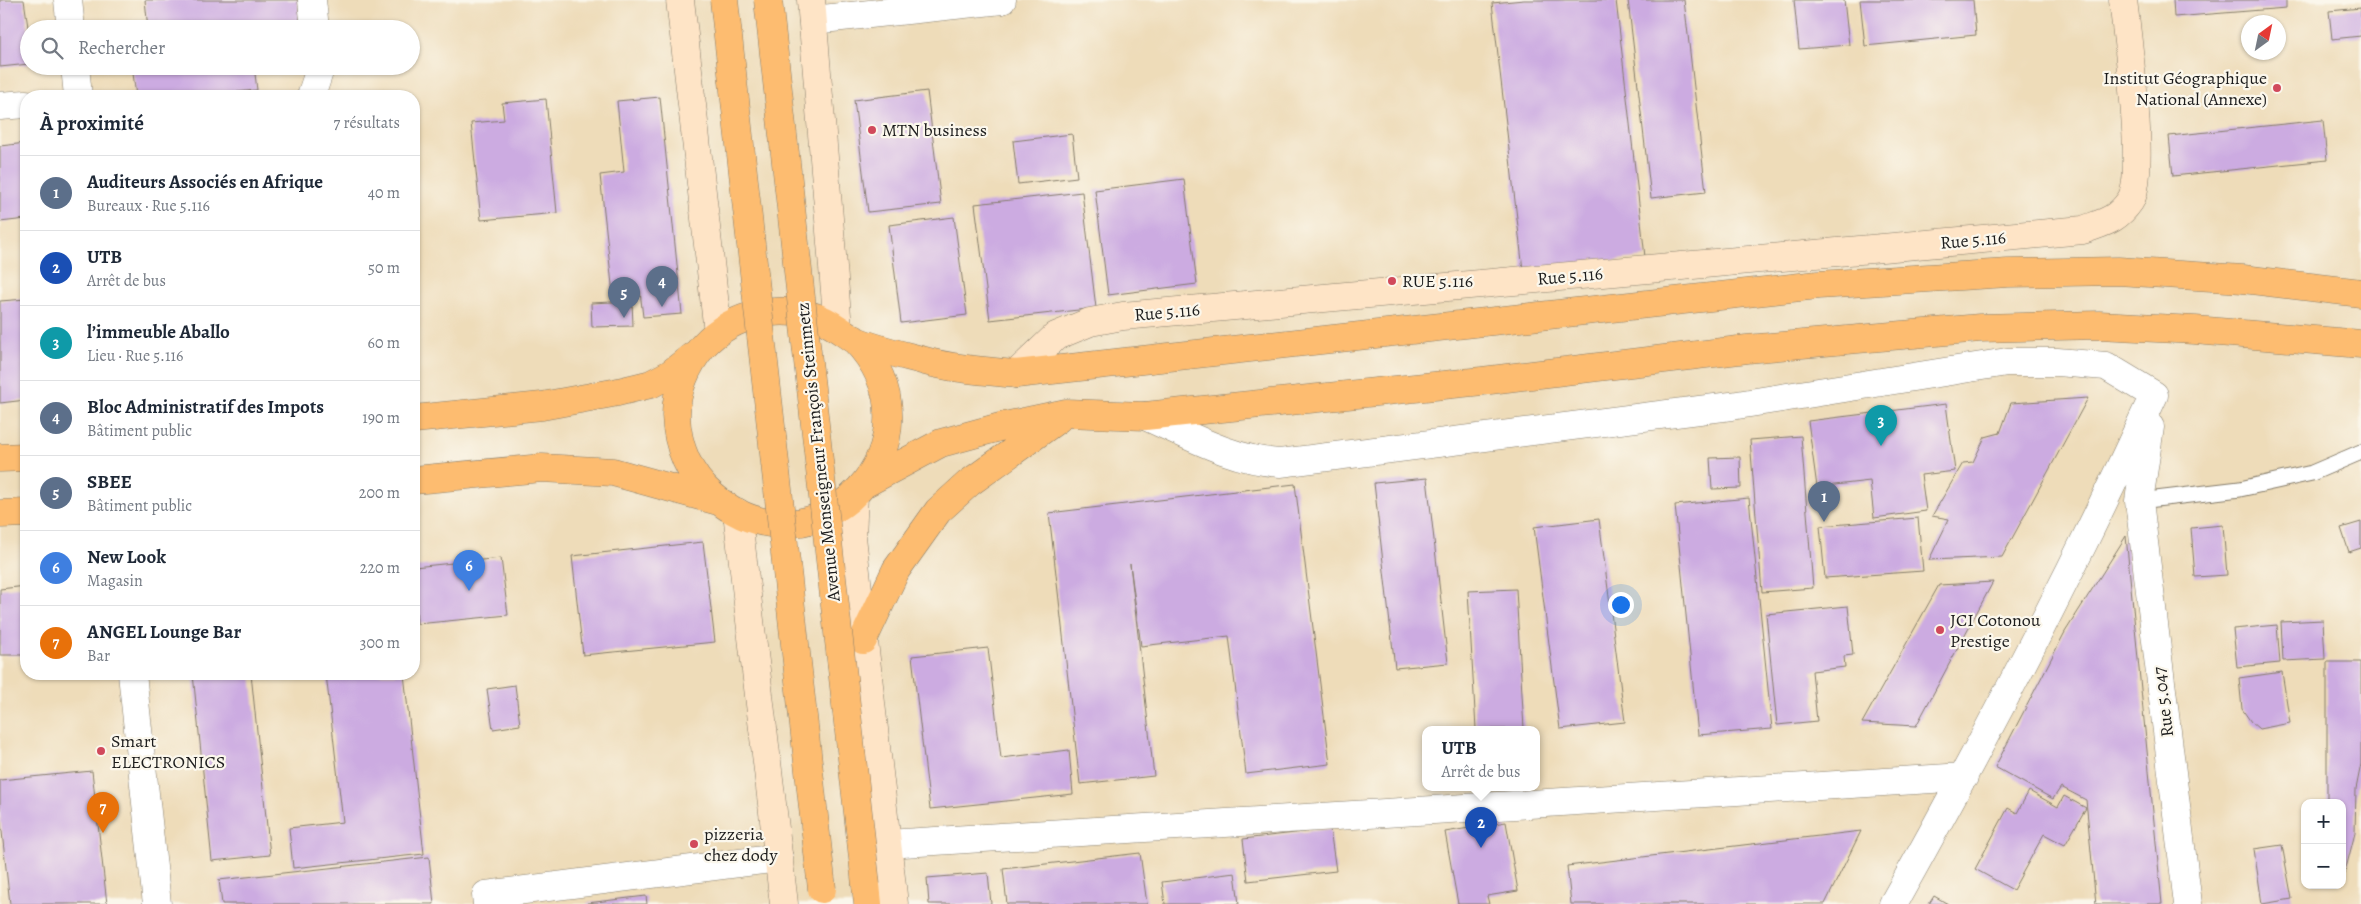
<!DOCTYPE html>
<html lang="fr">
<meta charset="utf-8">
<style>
body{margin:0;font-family:Alegreya,serif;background:#f6f6f7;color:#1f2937}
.controls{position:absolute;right:15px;bottom:15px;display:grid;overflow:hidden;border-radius:10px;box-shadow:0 1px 4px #0004}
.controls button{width:45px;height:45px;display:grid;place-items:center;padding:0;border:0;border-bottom:1px solid #e0e1e3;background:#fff;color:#1f2937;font:25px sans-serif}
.compass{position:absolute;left:2241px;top:15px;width:45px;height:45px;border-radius:50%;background:#fff;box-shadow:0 1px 4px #0004;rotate:33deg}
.you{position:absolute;left:1620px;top:604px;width:18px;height:18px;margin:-12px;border:4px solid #fff;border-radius:50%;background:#1a73e8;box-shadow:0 0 0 8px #1a73e833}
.badge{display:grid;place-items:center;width:32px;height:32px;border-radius:50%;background:#ea580c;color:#fff;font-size:16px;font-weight:700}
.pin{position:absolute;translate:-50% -41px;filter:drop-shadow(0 1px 2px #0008)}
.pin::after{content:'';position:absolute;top:26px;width:18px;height:15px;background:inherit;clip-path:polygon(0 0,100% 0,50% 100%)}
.popup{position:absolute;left:1422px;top:726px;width:118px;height:65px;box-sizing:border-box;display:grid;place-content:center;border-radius:10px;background:#fff;filter:drop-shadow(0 1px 4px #0005);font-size:16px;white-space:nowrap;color:#747a83}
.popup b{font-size:19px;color:#1f2937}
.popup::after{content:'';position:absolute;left:50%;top:100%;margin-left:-10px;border:10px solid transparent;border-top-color:#fff}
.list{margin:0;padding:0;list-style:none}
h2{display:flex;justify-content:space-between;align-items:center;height:65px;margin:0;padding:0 20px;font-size:21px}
h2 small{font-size:16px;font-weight:400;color:#747a83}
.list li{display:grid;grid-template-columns:32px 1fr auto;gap:15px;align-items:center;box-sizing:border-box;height:75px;padding:0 20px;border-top:1px solid #e0e1e3}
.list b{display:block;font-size:19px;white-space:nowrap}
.list p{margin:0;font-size:16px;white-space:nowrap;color:#747a83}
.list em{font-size:16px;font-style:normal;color:#747a83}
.icon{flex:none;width:28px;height:28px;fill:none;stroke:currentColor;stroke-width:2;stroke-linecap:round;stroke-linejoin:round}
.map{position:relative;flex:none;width:2361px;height:904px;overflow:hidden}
.search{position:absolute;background:#fff;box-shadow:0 1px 4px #0004;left:20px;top:20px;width:400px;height:55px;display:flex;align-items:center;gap:12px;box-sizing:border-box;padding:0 18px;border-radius:28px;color:#747a83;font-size:19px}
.panel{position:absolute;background:#fff;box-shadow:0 1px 4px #0004;left:20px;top:90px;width:400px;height:590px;border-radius:20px}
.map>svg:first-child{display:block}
</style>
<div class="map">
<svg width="2361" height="904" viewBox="0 0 2361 904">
<rect width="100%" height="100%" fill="#fbf7ec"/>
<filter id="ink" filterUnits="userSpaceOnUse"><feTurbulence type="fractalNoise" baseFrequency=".02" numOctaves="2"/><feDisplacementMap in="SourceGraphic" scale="10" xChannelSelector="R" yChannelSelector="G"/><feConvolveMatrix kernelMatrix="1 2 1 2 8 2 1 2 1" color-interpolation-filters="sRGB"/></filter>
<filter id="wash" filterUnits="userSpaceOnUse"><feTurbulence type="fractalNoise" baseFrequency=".0096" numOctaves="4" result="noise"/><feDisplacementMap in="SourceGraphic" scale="20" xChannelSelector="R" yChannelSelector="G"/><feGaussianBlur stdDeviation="1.12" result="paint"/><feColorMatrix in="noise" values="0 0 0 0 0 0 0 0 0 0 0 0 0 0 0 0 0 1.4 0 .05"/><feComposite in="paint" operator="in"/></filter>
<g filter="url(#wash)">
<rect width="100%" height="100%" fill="#eedcb9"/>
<g id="blocks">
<path fill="#ccabe1" d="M0,0H24L29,34V64L0,67Z
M145,0H298L301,29H148Z
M1524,0H1616L1645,257L1523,270L1492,3Z
M1628,0H1684L1706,192L1651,198Z
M1794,0H1844L1849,45L1799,49Z
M1860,0H1973L1976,35L1865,46Z
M2173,0H2286V8L2174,17Z
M2361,8V36L2332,39L2329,11Z
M132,66H254L257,90L198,96H136Z
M927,91L941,204L868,212L854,100Z
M660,97L682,314L643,317L640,291L613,294L600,175L624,172L617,101Z
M546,99L557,213L481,220L471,123L504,120L502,103Z
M2323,120L2327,160L2173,176L2169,136Z
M1072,134L1077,177L1018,184L1013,141Z
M26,143V219L0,222V146Z
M1184,179L1197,284L1108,295L1095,190Z
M1082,192L1096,308L990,320L975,204Z
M954,217L967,315L901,323L889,225Z
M26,299V400L0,403V301Z
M632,301L633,326L592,327L591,303Z
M2088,398L2002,557L1929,560L1949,519L1932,516L1963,463L1973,462L1985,437L2000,433L2011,403Z
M1946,404L1955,471L1921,475L1926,511L1874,518L1870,481L1817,487L1808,421Z
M1801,436L1813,588L1762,592L1750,440Z
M1740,457L1741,488L1712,489L1710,458Z
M1427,478L1448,663L1395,668L1374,483Z
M1295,484L1330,764L1246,774L1229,636L1141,646L1130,564L1154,776L1080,784L1049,513Z
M1749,498L1772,729L1698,735L1675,505Z
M1918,518L1923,571L1825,578L1820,526Z
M1599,519L1625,722L1560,729L1534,527Z
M2361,522V548L2349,552L2341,528Z
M2223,525L2227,575L2195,577L2191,528Z
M2126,536L2162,904H2096L2086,800L2061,787L2053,799L1995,767L2065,632Z
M703,542L715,642L583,655L572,556Z
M501,558L508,615L417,624L414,567Z
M1993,582L1916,726L1862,723L1939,585Z
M26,586V655H0V589Z
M1516,589L1524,729H1476L1468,591Z
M1848,606L1853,655L1844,656L1845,667L1812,671L1817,721L1777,725L1766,614Z
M2323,620L2325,659L2283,661L2281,622Z
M2277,625L2280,663L2237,667L2233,629Z
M988,648L1001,758L1069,750L1073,794L930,809L912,656Z
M2327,662H2361V764L2356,789L2355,833L2344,876H2342V803H2327Z
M2282,672L2290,723L2259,729L2251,722L2242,709L2239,678Z
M193,674H251L270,855L212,861Z
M326,674H404L424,854L293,868L289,828L343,822Z
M515,685L520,725L493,729L487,689Z
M92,771L107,904H10L0,814V780Z
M2029,791L2058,807L2064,796L2086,808L2065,845L2044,834L2013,890L1975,869L2008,808L2017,813Z
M1506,822L1518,891L1487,896L1489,904H1458L1445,832Z
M1330,829L1336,871L1248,881L1243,839Z
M1861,831L1825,904H1571L1567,866Z
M2282,845L2292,899L2262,904L2254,849Z
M1140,853L1147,904H1007L1003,869Z
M429,857L434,904H222L219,880Z
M988,873L991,904H929L927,878Z
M1235,873L1239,904H1165L1162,882Z
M646,896L647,904H587V903Z
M1934,896L1948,904H1929Z"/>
</g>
</g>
<g filter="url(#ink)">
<use href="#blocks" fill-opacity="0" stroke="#857c6a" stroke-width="1"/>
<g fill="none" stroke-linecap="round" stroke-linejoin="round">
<defs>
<path id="service" d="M2139,501L2240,489L2312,473L2361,452"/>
<path id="minor" d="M68,0L71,29
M312,0L315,29
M813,20L1002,0
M75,66L78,96
M311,96L319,72L318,66
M1145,416C1188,435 1232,460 1280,463L1731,406L2007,362H2057L2106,366L2154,395
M2150,427L2139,501L2188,904
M887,844L1964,777
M487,904L486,895L779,858
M1893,904C1986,738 2074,569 2154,395"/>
<path id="tertiary" d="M0,106L26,104
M132,674L157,904"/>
<path id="secondary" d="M680,0L718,332
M811,0L838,328
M1016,374L1056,336L1090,322L1123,316L2083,230C2104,222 2116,221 2130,201C2147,176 2127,36 2123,0
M854,495L852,537L894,904
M737,512L784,904"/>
<path id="primary" d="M866,885L868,904"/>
<path id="trunk" d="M854,339C953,441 816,585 713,496C689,476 677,446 676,415C676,390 687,365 703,346C733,313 784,302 825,321C835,326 844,333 853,339C867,347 907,356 925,361C954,369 986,371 1016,374L1818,285L2008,273L2118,271L2243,279L2361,293
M414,419L542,406L618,392L651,384L670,374L694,355
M0,458L26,457
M414,480L542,468L613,472L718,501
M866,483L941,443L1000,427L1066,413L1145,416L1482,381L1747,349L1980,328L2099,325L2195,330L2361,344
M0,514L26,513
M863,640L896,570L938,511L969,483L1058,419"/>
</defs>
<use href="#service" stroke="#857c6a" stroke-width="17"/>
<use href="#minor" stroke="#857c6a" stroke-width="29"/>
<use href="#tertiary" stroke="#857c6a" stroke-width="29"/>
<use href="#secondary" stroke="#857c6a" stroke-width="29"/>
<use href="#primary" stroke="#857c6a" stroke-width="29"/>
<use href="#trunk" stroke="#857c6a" stroke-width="29"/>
<use href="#service" stroke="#fff" stroke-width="15"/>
<use href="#minor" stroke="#fff" stroke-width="28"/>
<use href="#tertiary" stroke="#fff" stroke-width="28"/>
<use href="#secondary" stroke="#fee4c6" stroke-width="28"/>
<use href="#primary" stroke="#fdbc70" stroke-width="28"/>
<use href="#trunk" stroke="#fdbc70" stroke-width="28"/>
<defs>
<path id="primary-bridge" d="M724,0L822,889
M768,0L866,885"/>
</defs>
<use href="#primary-bridge" stroke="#857c6a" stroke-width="29" stroke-linecap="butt"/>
<use href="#primary-bridge" stroke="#fdbc70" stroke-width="28"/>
</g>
</g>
<g fill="#d1495b" stroke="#fbf7ec" stroke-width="2">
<circle cx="2277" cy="88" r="5"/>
<circle cx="872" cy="130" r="5"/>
<circle cx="1392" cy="281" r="5"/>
<circle cx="1940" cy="630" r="5"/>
<circle cx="101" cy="751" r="5"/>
<circle cx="694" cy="844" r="5"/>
</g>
<g text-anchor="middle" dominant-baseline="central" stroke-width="4.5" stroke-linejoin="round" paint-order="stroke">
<g font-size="18" fill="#1c1c1c" stroke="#fbf7ec" text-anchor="start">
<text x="2267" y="78" text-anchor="end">Institut Géographique<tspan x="2267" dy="21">National (Annexe)</tspan></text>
<text x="882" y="130">MTN business</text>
<text x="1402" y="281">RUE 5.116</text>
<text x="1950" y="620">JCI Cotonou<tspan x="1950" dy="21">Prestige</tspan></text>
<text x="111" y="741">Smart<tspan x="111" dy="21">ELECTRONICS</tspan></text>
<text x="704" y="834">pizzeria<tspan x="704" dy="21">chez dody</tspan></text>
</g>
<g font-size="18" fill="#1c1c1c" stroke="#fbf7ec">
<text transform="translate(1973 240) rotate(-5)">Rue 5.116</text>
<text transform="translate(1570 276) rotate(-5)">Rue 5.116</text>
<text transform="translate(1167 312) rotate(-5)">Rue 5.116</text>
<text transform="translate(818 452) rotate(-96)">Avenue Monseigneur François Steinmetz</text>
<text transform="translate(2163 702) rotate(-97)">Rue 5.047</text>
</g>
</g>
</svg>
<div class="controls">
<button>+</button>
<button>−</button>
</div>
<svg class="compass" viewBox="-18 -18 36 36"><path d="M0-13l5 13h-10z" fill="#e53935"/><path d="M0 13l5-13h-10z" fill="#747a83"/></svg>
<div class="you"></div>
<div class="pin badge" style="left:1824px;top:522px;background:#5c6f8a">1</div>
<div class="pin badge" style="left:1481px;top:848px;background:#1a4fb4">2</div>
<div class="popup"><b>UTB</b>Arrêt de bus</div>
<div class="pin badge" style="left:1881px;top:446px;background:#0f9aa8">3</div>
<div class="pin badge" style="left:662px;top:307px;background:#5c6f8a">4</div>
<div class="pin badge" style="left:624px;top:318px;background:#5c6f8a">5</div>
<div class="pin badge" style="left:469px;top:591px;background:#3f7fe0">6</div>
<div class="pin badge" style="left:103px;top:833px;background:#e8710a">7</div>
<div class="search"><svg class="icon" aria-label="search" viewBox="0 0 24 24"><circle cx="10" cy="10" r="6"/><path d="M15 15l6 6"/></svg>Rechercher</div>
<section class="panel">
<h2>À proximité<small>7 résultats</small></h2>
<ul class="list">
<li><span class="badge" style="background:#5c6f8a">1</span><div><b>Auditeurs Associés en Afrique</b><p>Bureaux · Rue 5.116</p></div><em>40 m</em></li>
<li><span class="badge" style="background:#1a4fb4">2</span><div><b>UTB</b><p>Arrêt de bus</p></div><em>50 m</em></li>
<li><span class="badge" style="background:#0f9aa8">3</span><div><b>l’immeuble Aballo</b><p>Lieu · Rue 5.116</p></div><em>60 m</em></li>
<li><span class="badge" style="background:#5c6f8a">4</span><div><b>Bloc Administratif des Impots</b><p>Bâtiment public</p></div><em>190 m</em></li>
<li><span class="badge" style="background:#5c6f8a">5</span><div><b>SBEE</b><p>Bâtiment public</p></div><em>200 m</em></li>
<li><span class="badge" style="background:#3f7fe0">6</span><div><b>New Look</b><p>Magasin</p></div><em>220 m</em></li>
<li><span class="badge" style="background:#e8710a">7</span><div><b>ANGEL Lounge Bar</b><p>Bar</p></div><em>300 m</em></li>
</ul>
</section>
</div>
